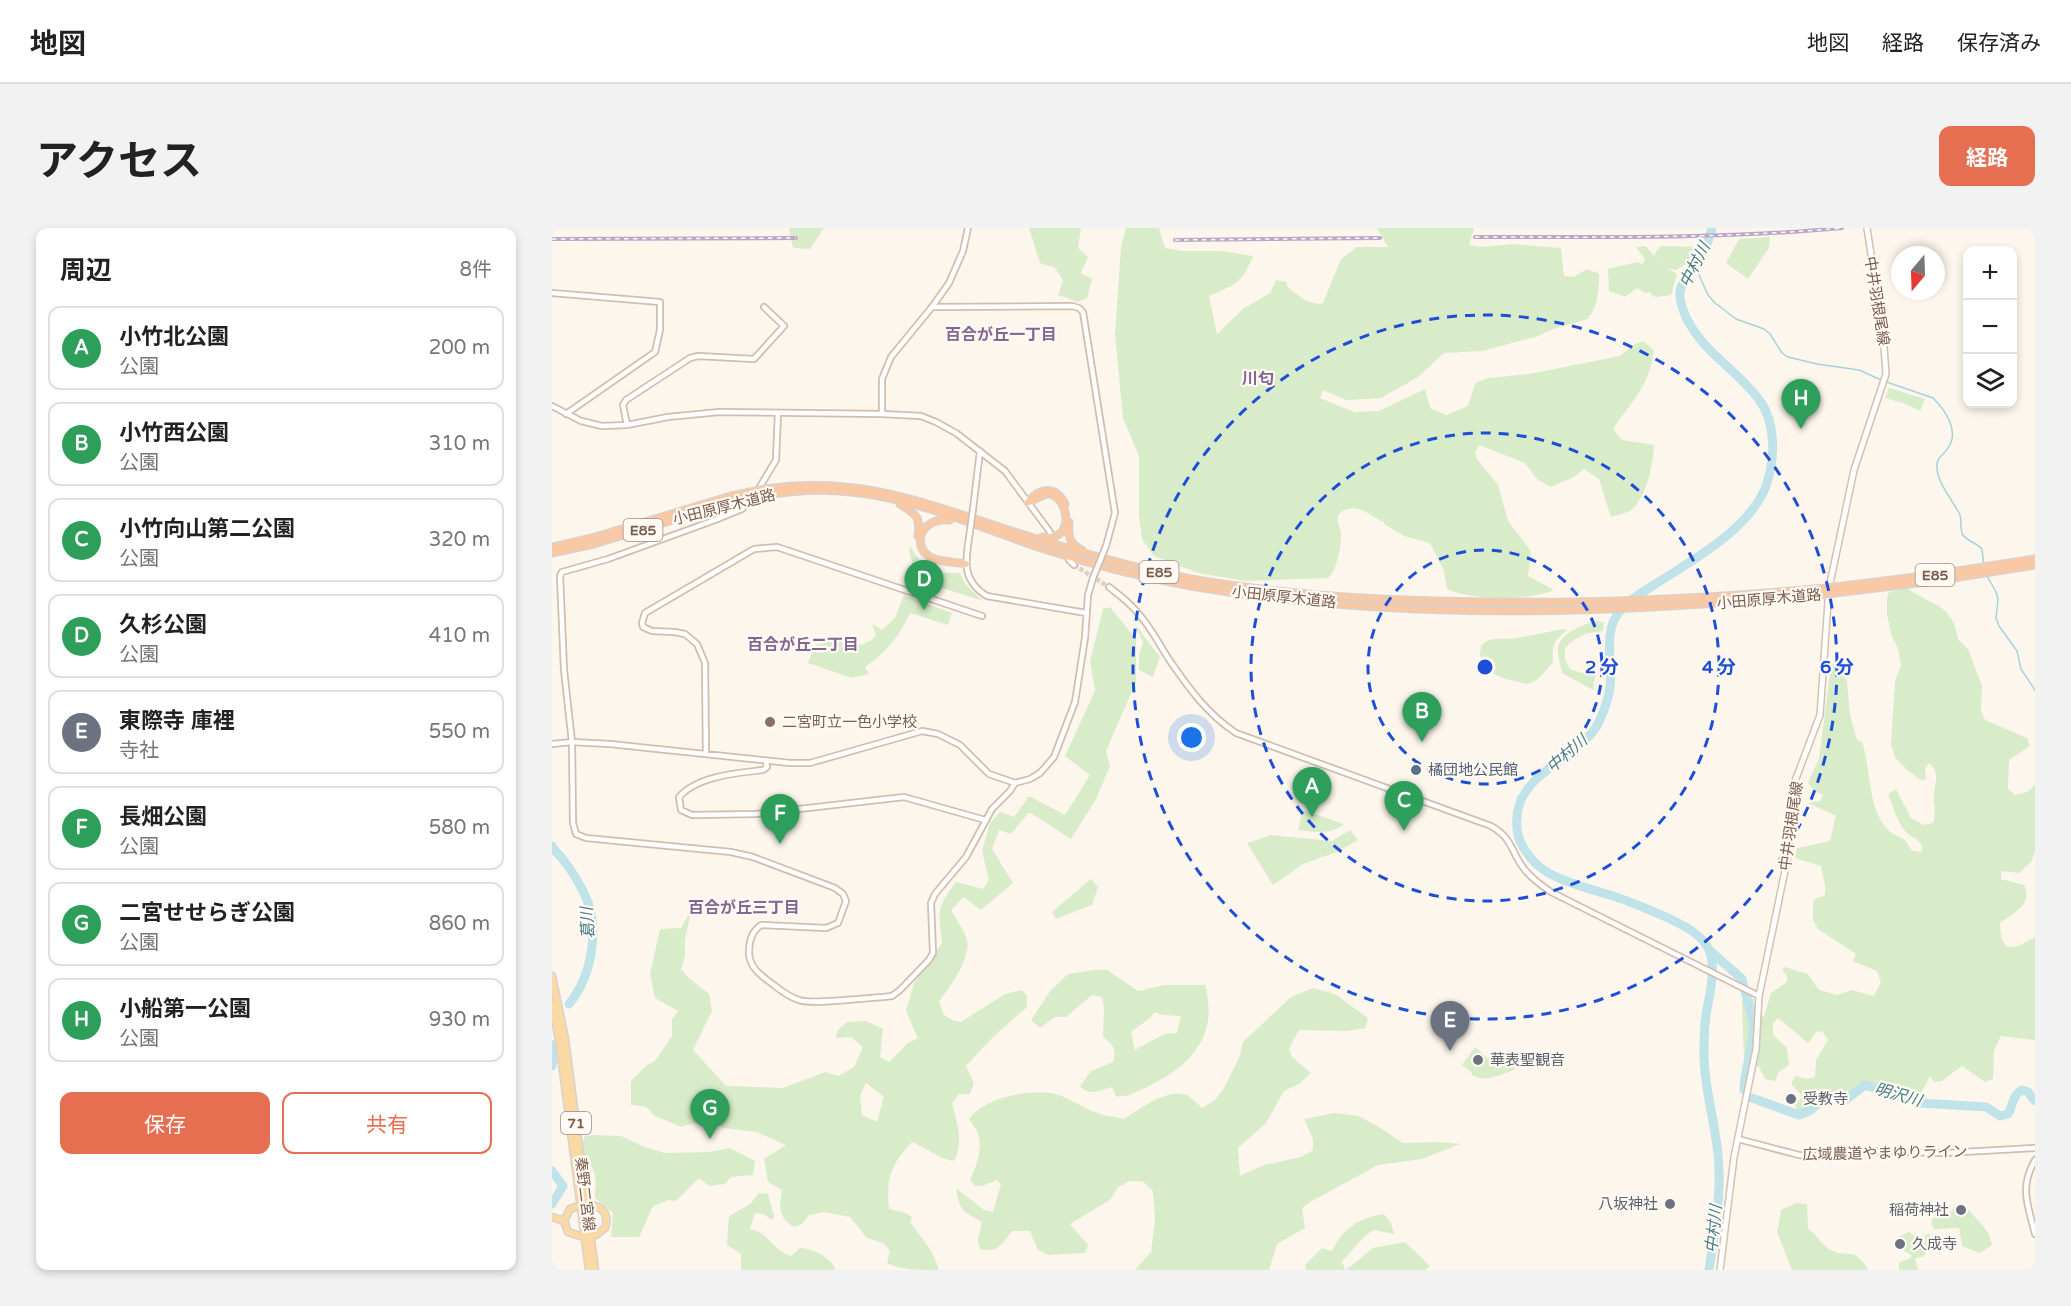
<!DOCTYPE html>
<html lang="ja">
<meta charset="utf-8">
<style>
body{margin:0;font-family:"Varela Round","Noto Sans JP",sans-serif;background:#f2f2f2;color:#222}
.controls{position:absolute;right:18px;top:18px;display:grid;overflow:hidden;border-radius:12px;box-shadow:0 3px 9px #0003}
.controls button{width:54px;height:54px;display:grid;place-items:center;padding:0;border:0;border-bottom:2px solid #e0e0e0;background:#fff;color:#222;font:30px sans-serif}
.compass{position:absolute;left:1339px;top:18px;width:54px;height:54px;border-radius:50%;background:#fff;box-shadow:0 3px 9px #0003;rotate:199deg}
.you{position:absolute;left:640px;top:510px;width:21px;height:21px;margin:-15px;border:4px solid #fff;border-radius:50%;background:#1a73e8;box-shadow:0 0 0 9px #1a73e833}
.badge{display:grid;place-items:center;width:39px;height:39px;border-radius:50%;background:#e76f51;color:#fff;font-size:20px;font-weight:700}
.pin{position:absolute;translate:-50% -50px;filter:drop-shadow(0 2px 3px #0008)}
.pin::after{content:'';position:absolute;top:32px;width:21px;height:18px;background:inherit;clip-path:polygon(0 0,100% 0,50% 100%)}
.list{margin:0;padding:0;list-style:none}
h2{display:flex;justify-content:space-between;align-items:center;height:78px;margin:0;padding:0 24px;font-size:26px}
h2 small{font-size:20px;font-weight:400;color:#767676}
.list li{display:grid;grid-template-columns:39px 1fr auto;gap:18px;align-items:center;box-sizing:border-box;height:84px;margin:0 12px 12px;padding:0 12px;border:2px solid #e0e0e0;border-radius:12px}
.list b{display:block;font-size:22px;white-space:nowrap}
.list p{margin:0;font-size:20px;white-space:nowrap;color:#767676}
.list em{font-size:20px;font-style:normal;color:#767676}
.actions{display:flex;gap:12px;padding:18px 24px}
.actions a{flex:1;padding:14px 0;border:2px solid #e76f51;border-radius:12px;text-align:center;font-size:21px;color:#e76f51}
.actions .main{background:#e76f51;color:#fff}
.icon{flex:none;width:33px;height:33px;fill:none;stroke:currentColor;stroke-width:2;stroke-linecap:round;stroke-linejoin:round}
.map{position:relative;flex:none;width:1483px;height:1042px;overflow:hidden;border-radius:12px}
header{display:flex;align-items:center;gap:36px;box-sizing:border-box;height:84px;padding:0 30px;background:#fff;border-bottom:2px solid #e0e0e0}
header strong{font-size:28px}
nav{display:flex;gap:33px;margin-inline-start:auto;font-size:21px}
.intro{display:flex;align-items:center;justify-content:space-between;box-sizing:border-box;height:144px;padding:0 36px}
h1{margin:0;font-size:42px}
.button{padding:15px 27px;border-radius:12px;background:#e76f51;color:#fff;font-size:21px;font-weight:700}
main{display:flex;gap:36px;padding:0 36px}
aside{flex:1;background:#fff;border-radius:12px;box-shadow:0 3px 9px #0003}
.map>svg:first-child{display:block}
</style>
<header>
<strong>地図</strong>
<nav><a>地図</a><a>経路</a><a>保存済み</a></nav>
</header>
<div class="intro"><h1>アクセス</h1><a class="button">経路</a></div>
<main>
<aside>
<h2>周辺<small>8件</small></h2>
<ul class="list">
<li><span class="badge" style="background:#2e9e5b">A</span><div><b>小竹北公園</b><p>公園</p></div><em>200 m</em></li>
<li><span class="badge" style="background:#2e9e5b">B</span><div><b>小竹西公園</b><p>公園</p></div><em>310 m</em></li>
<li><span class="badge" style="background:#2e9e5b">C</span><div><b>小竹向山第二公園</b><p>公園</p></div><em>320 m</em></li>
<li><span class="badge" style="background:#2e9e5b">D</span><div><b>久杉公園</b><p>公園</p></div><em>410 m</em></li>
<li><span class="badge" style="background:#6b7280">E</span><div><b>東際寺 庫裡</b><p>寺社</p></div><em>550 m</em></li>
<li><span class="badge" style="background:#2e9e5b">F</span><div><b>長畑公園</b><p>公園</p></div><em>580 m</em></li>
<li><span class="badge" style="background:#2e9e5b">G</span><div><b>二宮せせらぎ公園</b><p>公園</p></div><em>860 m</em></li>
<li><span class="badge" style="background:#2e9e5b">H</span><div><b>小船第一公園</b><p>公園</p></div><em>930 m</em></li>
</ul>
<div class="actions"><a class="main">保存</a><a>共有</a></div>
</aside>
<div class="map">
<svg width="1483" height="1042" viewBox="0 0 1483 1042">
<rect width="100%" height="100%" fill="#fdf6ec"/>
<path fill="#d8ecc9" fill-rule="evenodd" d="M237,0H272L258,21L241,20Z
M477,0H529L526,20L536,29L529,45L540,51L535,70L526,74L506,67L511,52L503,40L488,35Z
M574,0H607L613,20L629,23H669L701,28C690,56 682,57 657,68L665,106L691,81L718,65L724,52L735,54V58C743,66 760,79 771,75L789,31L805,19H836L825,0H922L917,17L932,19L958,16L1009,20L1012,48L1022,49L1035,41L1047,46C1047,64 1046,76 1036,91L1004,100L986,108L930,123L892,125L866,149L829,170L794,172L771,162L768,170L802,184L827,183L873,161L878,180L894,187L916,178L923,156L928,153L937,150L977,146L1068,128L1083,116L1091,113L1102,122C1097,160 1080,172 1061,201L1070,212L1102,217C1101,237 1095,266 1081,281C1076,285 1065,287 1059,289L1047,251L1032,241L1022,249L999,259L985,251L973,235L927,217L923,225L925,231L946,257L956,293L979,323L976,348L1002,362C977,373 921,373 895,361L892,343L878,315L852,308L832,296V294C824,290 815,284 807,281C800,279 789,281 786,288C784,293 789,301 789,306C789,319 785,343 776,350L693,353L646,345L602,328L590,311L587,288V228L571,190L563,106L569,19Z
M1218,9L1217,20L1196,51L1174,35L1187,11Z
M1094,18L1109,37L1102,27L1108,18L1144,19L1136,35L1124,42L1115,40L1125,46L1119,67L1105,69L1099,67V64L1093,65L1085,60L1073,69L1057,63L1056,41L1085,34L1090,36L1093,31L1084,19Z
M1337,160L1373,171L1368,183L1354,176L1333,170Z
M358,318C376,346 375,344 408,345L414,357L431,373L359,350C359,346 362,340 361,336C359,328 356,326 358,318Z
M1355,360C1379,378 1401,375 1406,411L1416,421L1430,458L1429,483L1433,492L1475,510L1478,518L1457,532L1456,561L1463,567L1475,564L1483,557V624L1479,634L1467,645L1449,643V651L1472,657C1482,676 1461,685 1448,695L1449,710L1454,718C1466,722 1473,713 1483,709V812L1449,808L1442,822L1441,851L1433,854L1410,838L1390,853L1383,854L1378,849L1367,868L1360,869L1312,853L1295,866L1268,870L1253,882L1245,883L1243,877L1249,870L1248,865L1239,856L1243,848L1255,851L1263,849L1264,832L1276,812L1271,804L1265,803L1256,815L1226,790L1221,795V807L1235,820L1237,837L1227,844L1223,853L1213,851L1207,839L1192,834L1190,772L1202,771L1203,785L1212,788L1219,765L1234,755L1236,750L1230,741L1233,739L1256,746L1267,762L1285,767L1300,762L1322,768L1329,754L1325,743L1301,733L1304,726L1266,701L1261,692V672L1273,667V657L1269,638L1243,630L1245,620L1278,613L1284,588L1256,575L1268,573L1271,567L1261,562L1256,554L1267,531L1279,437L1285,435L1295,453L1298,487L1305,512L1310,514C1320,543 1314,579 1337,603C1341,607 1348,608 1353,612C1356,615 1357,620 1361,623L1370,624C1372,611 1360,611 1353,603C1345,593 1341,578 1336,566L1344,561L1359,590L1372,597L1381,595C1384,585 1382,580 1382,571C1381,557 1390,546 1377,535L1373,541L1374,551L1370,553L1355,542L1343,529L1339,516L1343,453L1349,437L1346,420L1339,406L1335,386V370L1337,364Z
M352,367L400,385L396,397L358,385C349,406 332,427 313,439L317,446L300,450L256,435L263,417L297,409L298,413L309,417L320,412L324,407L320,396L330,402L343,390Z
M558,379L584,411V454L554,523L558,538L543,573L519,611L477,584L459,606L447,602L440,621L461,655L429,682L412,669L399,682C404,691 412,702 415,712C420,727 397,762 387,773L391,786L400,792L409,794L453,766L470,762L475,768V779L441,809L414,838L422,855L418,866H407L400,875C405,895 412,914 402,933C387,931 375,920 360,914C339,936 334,951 337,981L354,985L360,989L358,994C370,1011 381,1021 387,1042C370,1042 347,1042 335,1035L338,1023L331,1015L315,1010L298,989L272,984L257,987L249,997L242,999C226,990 227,978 230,962L216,954L212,931L234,917L204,904L173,900L153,892L129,899L103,888L94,879L79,877V853L95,837L103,833L120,808V791L126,783L103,770L98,746L108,701L129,700L140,680L133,711V728L129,741L137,750L157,766L160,783L141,822L174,858L231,860L273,844L286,848L302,839L311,819L299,809L284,810L286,802L295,794L314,793L331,801L328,829L337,834L356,815L366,810L354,783L362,755L390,715C387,682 383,682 404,654L431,661L437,652L430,623L438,595L448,584L462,589L477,568L513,587L538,547L513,528L543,463L538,433L551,381ZM314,855L332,869L325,894L310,887L308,868Z
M1044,393L1052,394L1051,403C1035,405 1024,408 1013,420V431L1018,441L1028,445L1044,443L1041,462L1010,445C1009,438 1005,427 1006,420C1008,405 1031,397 1044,393Z
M582,395L608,429L601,449L587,442V428L591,414Z
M1010,401L1015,402C999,416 1001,417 1001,435C992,443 988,453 975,456C959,452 926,447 928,425C929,419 930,415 935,413C943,409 954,412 963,410C979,408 994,404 1010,401Z
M751,582L792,596C780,607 761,604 746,602Z
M798,602L806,612L787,623L751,636L721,657L695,615L719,607L780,613Z
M539,651L546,659L540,677L504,691L500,684Z
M542,742H555L586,763L612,757H653C667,808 639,838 595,859C585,863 575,870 564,868L560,859C548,862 537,869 528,858L539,843L561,834C565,821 561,817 551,809L552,779L550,769L540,767L514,789H503L488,800L479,792L499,762L516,746ZM603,784L610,787L629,788L625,805L612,806L583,822L579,804L598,790Z
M761,760L783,766L816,790L813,800L796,803L747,802L737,821L740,829L759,845L747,856L732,863L714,895L686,920L688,948L712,937L749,929L761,922V911L752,891L782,885L807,888L830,901L851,915L886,914L908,916L870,931L826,937L758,974L750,980L753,1000L725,1016L717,1042H583L599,1024L603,991L601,963L590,953H578L566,959L558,972L518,996L536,1017L533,1025L496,1027L486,1022L478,1003H460C449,1017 447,1025 428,1021L426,1013L430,994C411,983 408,984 404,960L432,982L441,984L449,956L445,952L430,958H423L418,952C424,939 430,923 427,908C426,903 420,896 417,891C432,869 482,859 507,867C518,871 529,878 540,883C550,887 561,889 572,891C586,882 618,858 636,868C641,871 646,876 650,880L663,872L672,860L687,830L691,814L739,769Z
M923,819L942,836L964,834L962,842C947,847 934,855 920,847L919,844L910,837Z
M42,907L69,908L93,919L112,925L157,924L178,920L203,933L201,947L179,949L173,956L157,958L147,950L124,973L116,972L101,978L87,1009H59L61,985L43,970C43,962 45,951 42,944C36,928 23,927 33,908Z
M207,965L216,966L222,988L220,992L211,986L203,985L198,1001C218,1005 219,1021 239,1028L248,1020C262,1021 274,1027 283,1039L282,1042H189V1026L175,1017L177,988L198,976Z
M1244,975L1255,976L1256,1000C1276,1018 1271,1026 1302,1026L1311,1034L1316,1042H1240L1225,1004L1229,982Z
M1407,975H1412C1422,992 1437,997 1440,1017L1428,1025L1410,1018L1407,1000L1382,1001L1379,995L1381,990L1393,989Z
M832,986L839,995L842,1006L822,1002L815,1006L790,1033L793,1042H754L753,1037L770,1020L780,1023C791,1000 807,990 832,986Z
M1357,1004L1373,1016V1007L1378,1006L1379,1020L1370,1029L1363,1030L1366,1042H1347V1034L1359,1030V1027L1346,1019L1344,1010Z
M853,1014L878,1038L874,1042H794L821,1020Z"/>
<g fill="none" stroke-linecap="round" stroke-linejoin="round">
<path stroke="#a5d3da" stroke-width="1.5" d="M1143,38L1156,67L1163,75L1184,91L1212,101L1218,106L1230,125L1236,129L1265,136L1307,142L1329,152L1381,170C1393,182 1408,203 1396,220C1392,227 1384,229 1385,239C1385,255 1400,271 1407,285C1411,292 1407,301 1411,307C1415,313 1425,315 1430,321L1432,338
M1435,348L1444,364L1446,371L1444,390L1447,398L1465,423L1469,441L1483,462"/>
<path stroke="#bfe3e8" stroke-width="9" d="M0,618C2,623 6,625 9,629C17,639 26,653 32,665C49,699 40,748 17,776
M1157,722L1190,751C1193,768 1201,783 1201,801C1201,822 1192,842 1192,862
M0,838L3,816
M1200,870L1247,887L1259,882L1269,873L1295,871L1313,857L1368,875L1434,879L1448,888L1456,886C1461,877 1461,866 1470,862L1476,864L1483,873
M0,943L11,958L0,976
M1157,1042C1162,1010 1168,976 1167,944C1167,904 1152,866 1152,827C1152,814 1152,800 1154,787C1157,768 1165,741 1157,722C1150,706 1131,697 1116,690C1098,682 1080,674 1061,668C1042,662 1002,652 988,639C980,633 968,617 966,607C955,549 1014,539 1042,502C1049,493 1056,472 1058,460C1061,435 1050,403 1068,383C1078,371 1092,363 1105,355C1141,332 1201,299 1215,255C1223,230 1224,195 1208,173C1186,142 1151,125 1134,89C1131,82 1127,73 1128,64C1129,53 1139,45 1144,36C1152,25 1157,13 1160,0"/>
<path stroke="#dcd0c4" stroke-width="4.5" stroke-dasharray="4.5 2" stroke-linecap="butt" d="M499,306L515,329
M522,337L557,359"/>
<defs>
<path id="tertiary" d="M0,65L108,74V102L103,124L14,186
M380,79L520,78L527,80L531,84L563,285L554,318
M0,178L29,193L50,198L75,197L116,189L167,184L330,186L369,188L384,194L404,205L453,243L498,304
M330,186V151L339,129L380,79L397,55L411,23L416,0
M75,197L71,177L74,172L138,130L146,128L202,131L232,98L212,79
M206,262L224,232L226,185
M200,269L190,281L163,292L56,331L10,344L8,348L12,442L20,514L21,595L24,606L34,610L179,624L201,629L283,660L291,666L294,673L286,695L274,700L209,697C199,704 197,714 197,726C198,738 206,745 215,752C225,759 235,769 247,772C260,777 313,770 331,769L340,768L348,762L377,732L381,725L379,675L383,666L414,629L440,581L458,563L463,555
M421,281L428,223
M418,303C414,330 408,352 435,368L534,385
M517,332L522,337
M557,359C567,367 577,374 585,384C598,398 606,414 616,430C636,459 654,485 684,505L939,598C962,611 958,624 973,642C980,651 990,658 999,664L1207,768
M0,516L20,514L58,516L238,535H258L370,503L386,506L408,517L437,546L463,555L478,551L488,545L502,529L523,474L533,410L536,367L541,350
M154,526L153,435L145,416L133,406L122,404L100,403L91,399L90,395L93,385L202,321L225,319L430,388
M214,533L215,539L211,542C185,545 145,548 127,569L129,582L140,587L204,586L352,569L433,592
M1186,911L1247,927L1261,928L1302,923L1393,925L1483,920
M1483,932C1467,960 1476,977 1483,1006"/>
<path id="secondary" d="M1168,1042L1182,929L1204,821L1207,768L1236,628L1243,553L1268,487L1277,360L1302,242L1334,146L1331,105L1315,0"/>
<path id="primary" d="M0,748L13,811L43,1042
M0,776L7,812L37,1042
M35,977C49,976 58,986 53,1000L44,1007
M0,989L12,993
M28,1008L16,1004L12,993L18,981L29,977"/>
<path id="trunk" d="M213,261C306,248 367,273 453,301C514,320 575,339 639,351C720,365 802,371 884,373C1010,377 1137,372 1263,361
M214,267C238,263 263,261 288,263C357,267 424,298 489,320C538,336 588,349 639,358C843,393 1058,386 1264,367
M477,273C489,259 504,258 513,276
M476,274C483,272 492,265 498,266C517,271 524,314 490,309
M348,276C363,286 369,288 366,308
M398,292C369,288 358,319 380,330C390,334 404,334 414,336
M517,294C516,308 517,316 530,322
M0,319L40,310L179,268
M0,325L42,316L180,274
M1283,359L1380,347L1483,331
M1283,365L1382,353L1483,337"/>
</defs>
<use href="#tertiary" stroke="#d1beb0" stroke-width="8"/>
<use href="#secondary" stroke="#d6c0b0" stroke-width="8"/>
<use href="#primary" stroke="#dad1cd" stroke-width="9"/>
<use href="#trunk" stroke="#dad1cd" stroke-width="9"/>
<use href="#tertiary" stroke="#fff" stroke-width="4.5"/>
<use href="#secondary" stroke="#fff" stroke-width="5"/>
<use href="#primary" stroke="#fbd9a5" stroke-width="6"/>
<use href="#trunk" stroke="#f9c8a4" stroke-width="6"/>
<defs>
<path id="rail" d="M923,9C1045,9 1168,11 1290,0
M0,11L244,10
M623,12L828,10"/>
</defs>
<use href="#rail" stroke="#b9a8c9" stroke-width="4"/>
<use href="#rail" stroke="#fffaf3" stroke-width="1.5" stroke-dasharray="4.5" stroke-linecap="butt"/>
<defs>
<path id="tertiary-bridge" d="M418,303L421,281
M541,350L554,318"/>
<path id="trunk-bridge" d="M179,268L213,261
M180,274L214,267
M1263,361L1283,359
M1264,367L1283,365"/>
</defs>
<use href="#tertiary-bridge" stroke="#d1beb0" stroke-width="8" stroke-linecap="butt"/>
<use href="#trunk-bridge" stroke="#dad1cd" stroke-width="9" stroke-linecap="butt"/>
<use href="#tertiary-bridge" stroke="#fff" stroke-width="4.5"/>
<use href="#trunk-bridge" stroke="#f9c8a4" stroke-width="6"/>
</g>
<g fill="none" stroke="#1d4ed8" stroke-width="3" stroke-dasharray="10 8">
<circle cx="933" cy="439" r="117"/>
<circle cx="933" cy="439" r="234"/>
<circle cx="933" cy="439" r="352"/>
</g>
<circle fill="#8d6e63" stroke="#fffaf3" stroke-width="2" cx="218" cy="494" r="6"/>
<circle fill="#5c6f8a" stroke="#fffaf3" stroke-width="2" cx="864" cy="542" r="6"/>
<g fill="#6b7280" stroke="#fffaf3" stroke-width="2">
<circle cx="926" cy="832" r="6"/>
<circle cx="1239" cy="871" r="6"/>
<circle cx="1118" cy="976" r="6"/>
<circle cx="1409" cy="982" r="6"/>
<circle cx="1348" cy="1016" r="6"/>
</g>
<g text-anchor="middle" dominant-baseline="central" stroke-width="4.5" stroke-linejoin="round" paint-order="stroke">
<g fill="#fffaf3" stroke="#a28b7f" stroke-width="1.5">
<rect x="71.5" y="291" width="39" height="22" rx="4.5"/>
<rect x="587.5" y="333" width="39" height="22" rx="4.5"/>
<rect x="1363.5" y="336" width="39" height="22" rx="4.5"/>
<rect x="9" y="884" width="30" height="22" rx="4.5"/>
</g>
<g font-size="14" font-weight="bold" fill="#7a5c4d">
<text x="91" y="302">E85</text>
<text x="607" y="344">E85</text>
<text x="1383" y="347">E85</text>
<text x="24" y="895">71</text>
</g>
<g font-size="15" fill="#7a5c4d" stroke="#fffaf3">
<text transform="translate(1325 73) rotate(81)">中井羽根尾線</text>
<text transform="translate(172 279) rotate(-14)">小田原厚木道路</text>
<text transform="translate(732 369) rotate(6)">小田原厚木道路</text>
<text transform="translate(1217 371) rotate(-5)">小田原厚木道路</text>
<text transform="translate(1239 598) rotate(-82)">中井羽根尾線</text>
<text transform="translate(1333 925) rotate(-1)">広域農道やまゆりライン</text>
<text transform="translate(33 966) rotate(83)">秦野二宮線</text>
</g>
<g font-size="15" fill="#785e54" stroke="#fffaf3" text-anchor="start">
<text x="230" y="494">二宮町立一色小学校</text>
</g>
<g font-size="15" fill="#4e5e75" stroke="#fffaf3" text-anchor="start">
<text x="876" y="542">橘団地公民館</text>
</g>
<g font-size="15" fill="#5b616d" stroke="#fffaf3" text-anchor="start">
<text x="938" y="832">華表聖観音</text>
<text x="1251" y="871">受教寺</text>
<text x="1106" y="976" text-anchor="end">八坂神社</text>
<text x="1397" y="982" text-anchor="end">稲荷神社</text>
<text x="1360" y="1016">久成寺</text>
</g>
<g font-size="16" font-style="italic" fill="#437c86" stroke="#fffaf3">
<text transform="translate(1143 37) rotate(-63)">中村川</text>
<text transform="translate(1015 526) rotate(-41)">中村川</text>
<text transform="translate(36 695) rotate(-94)">葛川</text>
<text transform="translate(1346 867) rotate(16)">明沢川</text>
<text transform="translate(1162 1001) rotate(-84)">中村川</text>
</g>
<g font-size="16" font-weight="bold" fill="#846695" stroke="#fffaf3">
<text x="449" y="107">百合が丘一丁目</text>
<text x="706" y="151">川匂</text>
<text x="251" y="417">百合が丘二丁目</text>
<text x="192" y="680">百合が丘三丁目</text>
</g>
</g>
<circle cx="933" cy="439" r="9" fill="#1d4ed8" stroke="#fffaf3" stroke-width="3"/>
<g font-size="18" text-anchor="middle" font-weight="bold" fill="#1d4ed8" stroke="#fffaf3" stroke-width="4.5" stroke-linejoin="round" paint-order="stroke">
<text x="1050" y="445">2 分</text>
<text x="1167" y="445">4 分</text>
<text x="1285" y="445">6 分</text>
</g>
</svg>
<div class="controls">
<button>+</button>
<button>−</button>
<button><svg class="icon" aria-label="layers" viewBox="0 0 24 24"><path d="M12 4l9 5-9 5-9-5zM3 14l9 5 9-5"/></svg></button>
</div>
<svg class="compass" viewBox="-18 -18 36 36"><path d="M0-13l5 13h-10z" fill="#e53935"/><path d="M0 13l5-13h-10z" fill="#767676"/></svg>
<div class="you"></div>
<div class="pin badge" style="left:760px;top:589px;background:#2e9e5b">A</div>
<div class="pin badge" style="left:870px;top:514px;background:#2e9e5b">B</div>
<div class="pin badge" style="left:852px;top:603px;background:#2e9e5b">C</div>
<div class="pin badge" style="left:372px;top:382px;background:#2e9e5b">D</div>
<div class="pin badge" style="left:898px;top:823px;background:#6b7280">E</div>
<div class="pin badge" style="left:228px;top:616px;background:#2e9e5b">F</div>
<div class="pin badge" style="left:158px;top:911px;background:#2e9e5b">G</div>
<div class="pin badge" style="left:1249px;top:201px;background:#2e9e5b">H</div>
</div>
</main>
